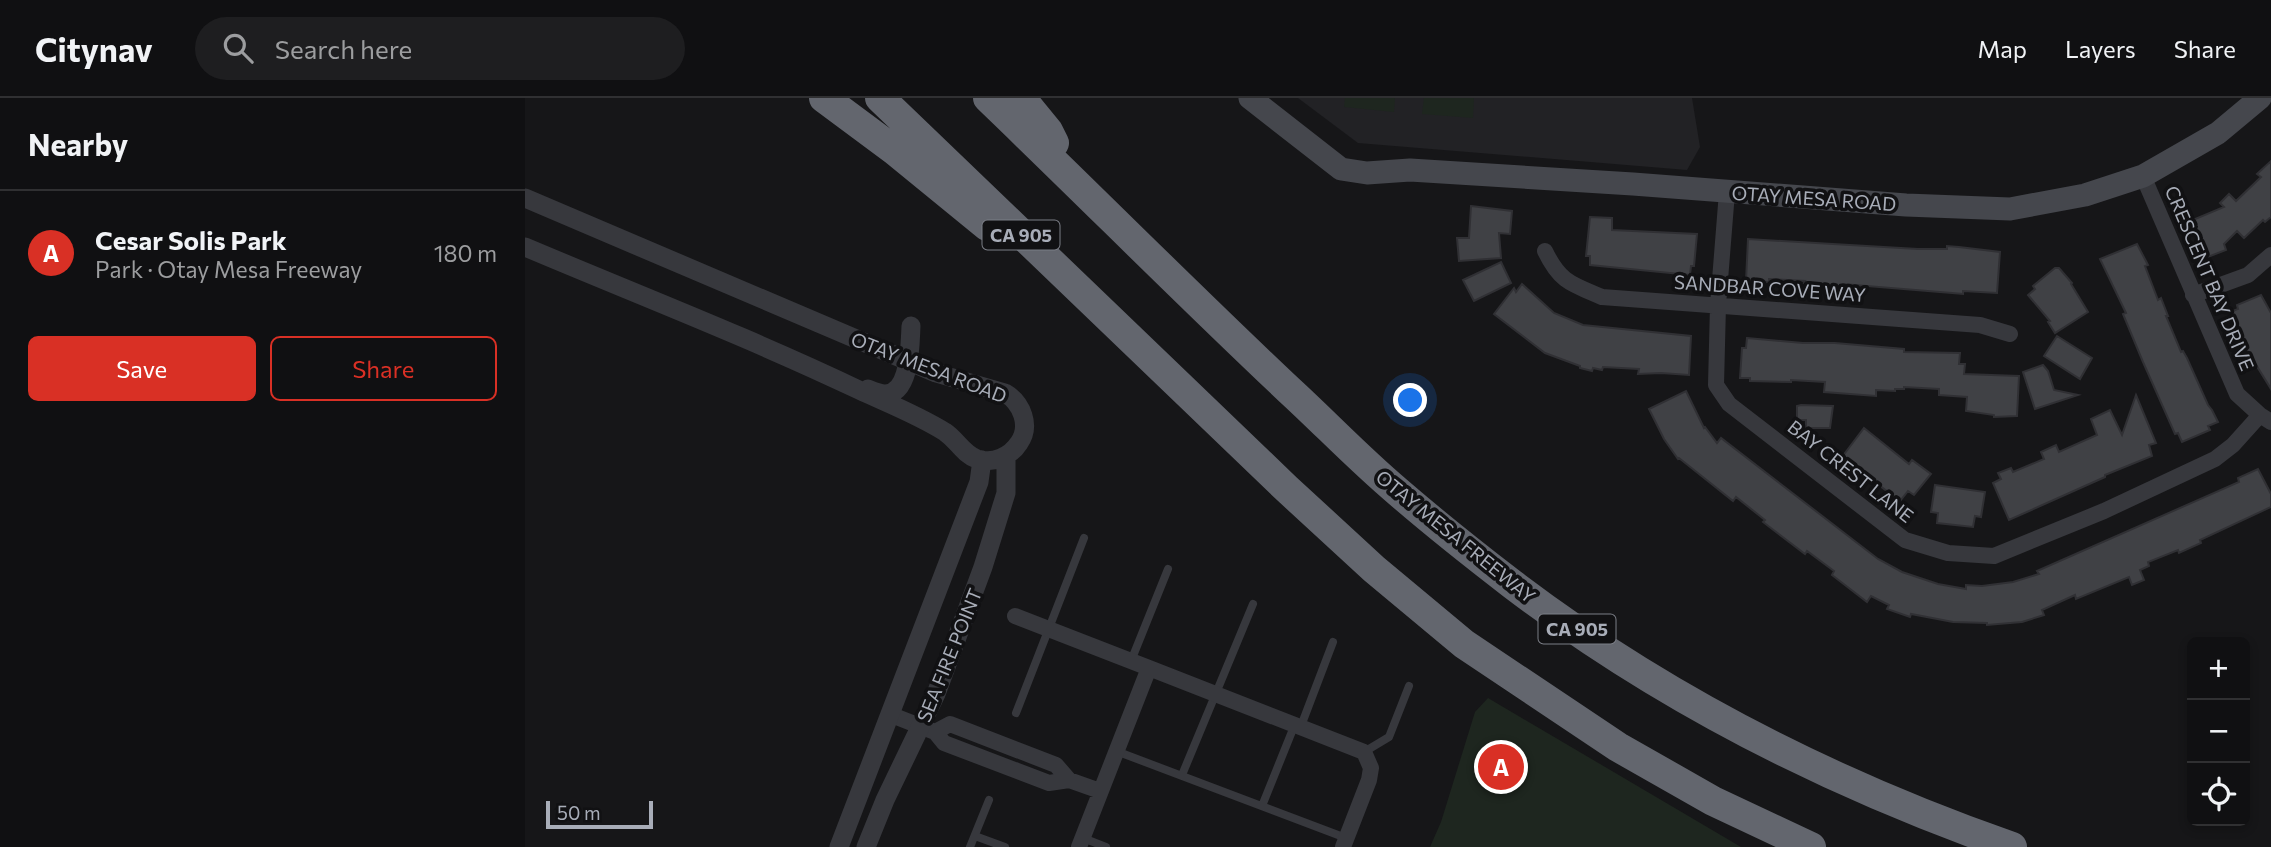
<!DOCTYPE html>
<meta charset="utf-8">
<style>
body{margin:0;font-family:Commissioner,sans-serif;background:#1e1e20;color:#f1f3f6}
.controls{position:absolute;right:21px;bottom:21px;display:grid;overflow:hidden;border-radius:10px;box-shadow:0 4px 10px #0003}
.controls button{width:63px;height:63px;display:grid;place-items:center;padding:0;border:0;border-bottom:2px solid #303032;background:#101012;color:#f1f3f6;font:35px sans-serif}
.scale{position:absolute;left:21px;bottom:18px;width:107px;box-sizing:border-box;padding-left:7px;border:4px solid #a8adb8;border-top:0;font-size:19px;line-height:24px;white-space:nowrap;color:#a8adb8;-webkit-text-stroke:5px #111113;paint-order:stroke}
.you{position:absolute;left:886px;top:303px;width:24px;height:24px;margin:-18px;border:5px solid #fff;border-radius:50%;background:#1a73e8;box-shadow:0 0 0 10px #1a73e833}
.badge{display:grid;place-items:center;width:46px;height:46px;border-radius:50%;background:#d93025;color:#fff;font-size:23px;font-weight:700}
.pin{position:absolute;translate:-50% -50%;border:4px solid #fff;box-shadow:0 2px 7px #0006}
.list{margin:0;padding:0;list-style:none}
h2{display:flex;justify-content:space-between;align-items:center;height:91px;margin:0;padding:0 28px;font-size:30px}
h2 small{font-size:23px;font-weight:400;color:#9c9d9f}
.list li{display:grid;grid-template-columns:46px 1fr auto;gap:21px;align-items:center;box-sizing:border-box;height:126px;padding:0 28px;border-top:2px solid #303032}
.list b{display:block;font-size:26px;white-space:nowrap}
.list p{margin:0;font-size:23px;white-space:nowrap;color:#9c9d9f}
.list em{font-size:23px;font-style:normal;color:#9c9d9f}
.actions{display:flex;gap:14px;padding:21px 28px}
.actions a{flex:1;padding:16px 0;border:2px solid #d93025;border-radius:10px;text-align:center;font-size:24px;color:#d93025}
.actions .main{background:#d93025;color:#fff}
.icon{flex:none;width:38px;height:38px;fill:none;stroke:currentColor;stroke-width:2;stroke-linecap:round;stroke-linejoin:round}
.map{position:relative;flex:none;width:1746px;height:749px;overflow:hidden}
header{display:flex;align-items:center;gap:42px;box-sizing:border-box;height:98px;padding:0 35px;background:#101012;border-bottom:2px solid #303032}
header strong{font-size:33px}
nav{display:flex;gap:38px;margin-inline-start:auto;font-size:24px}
.search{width:490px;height:63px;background:#1e1e20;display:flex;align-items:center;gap:18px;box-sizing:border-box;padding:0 24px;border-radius:38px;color:#9c9d9f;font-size:26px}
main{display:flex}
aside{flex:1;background:#101012}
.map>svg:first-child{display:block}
</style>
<header>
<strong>Citynav</strong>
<div class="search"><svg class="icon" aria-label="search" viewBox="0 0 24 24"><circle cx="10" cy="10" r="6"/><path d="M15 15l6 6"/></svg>Search here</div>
<nav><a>Map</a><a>Layers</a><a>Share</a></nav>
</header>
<main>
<aside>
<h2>Nearby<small></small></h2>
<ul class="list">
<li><span class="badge">A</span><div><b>Cesar Solis Park</b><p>Park · Otay Mesa Freeway</p></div><em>180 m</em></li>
</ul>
<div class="actions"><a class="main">Save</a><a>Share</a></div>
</aside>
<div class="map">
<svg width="1746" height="749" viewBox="0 0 1746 749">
<rect width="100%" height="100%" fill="#161618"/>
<path fill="#222225" d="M773,0H1167L1175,49L1162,72L833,45Z"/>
<path fill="#1e261f" d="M820,0H870L869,14L819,9Z
M899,0H949L948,20L897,16Z
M963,600L1216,749H905L916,724L950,614Z"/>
<path fill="#404145" stroke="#303034" stroke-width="2" d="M1746,63V119L1740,124L1738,122L1719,140L1712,133L1699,146L1701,152L1680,160L1663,124L1699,109L1695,105L1704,96L1711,103L1736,79L1732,76Z
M946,108L987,113L985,136L974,135L976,160L934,163L932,140H944Z
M1065,119L1087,120V132L1172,136L1169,168H1166L1165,177L1065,167V158H1061Z
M1223,141L1393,151H1422V148L1434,149L1475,154L1472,195L1438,193V196L1427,195L1318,186V189L1279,185L1280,183L1244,181V184L1221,183Z
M1612,146L1623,167L1620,168L1633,202L1636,200L1643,218H1641L1656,254L1658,253L1662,260L1683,307L1687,312L1693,324L1683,328L1685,332L1657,344L1653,335L1650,336L1618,264L1598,216L1601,215L1575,161Z
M976,164L986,185L949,203L938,182Z
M1530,170H1534L1547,185L1546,186L1563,214L1530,235L1523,224L1525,223L1503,197L1510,191L1508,188Z
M997,186L1029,215L1058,227L1166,238L1164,277L1136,275L1113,276L1114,271L1078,269L1077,272L1068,270L1067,273L1055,270V268L1020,255L969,216L989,190L991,194Z
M1736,197L1746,215V291L1720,249L1705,214L1713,211L1712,207Z
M1532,238L1567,260L1555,281L1519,258Z
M1222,240L1278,245H1310L1379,251V254L1435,255L1434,266H1440L1439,276L1494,278L1492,318L1469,319V317L1441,313L1442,299L1414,297V291L1379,289V291H1370V293L1351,292V298L1299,294L1300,284L1266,282V284L1225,283V280H1215L1217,250H1221Z
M1518,267L1523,273L1529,292L1553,297L1510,311L1498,274Z
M1161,293L1179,330L1180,329L1192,345L1196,340L1353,461L1377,474L1413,486L1441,491V487L1457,488L1488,484L1514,476L1512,473L1714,384L1713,380L1733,371L1746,396V409L1675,442L1676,445L1654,455L1653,452L1623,464L1624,468L1615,472L1619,482L1607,487L1604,479L1551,501L1550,497L1517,512L1519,517L1497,524L1462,527V525L1428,524L1386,516L1385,519L1362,511L1364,507L1346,498L1342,504L1307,477L1309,473L1282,453L1280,456L1238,424L1240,422L1211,399L1208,403L1154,360L1153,361L1139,341L1124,311Z
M1611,297L1631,345L1624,347L1627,358L1580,377V379L1484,422L1468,385L1476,381L1473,375L1486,370L1488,374L1519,361L1516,354L1531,347L1534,354L1572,337L1566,321L1585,312L1597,337Z
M1276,307L1308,308L1305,330H1281V322H1272V308Z
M1339,330L1384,366L1387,362L1406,376L1389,397L1383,393L1375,403L1317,359Z
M1410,387L1460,394L1456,419L1450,418L1448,429L1412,425L1413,415L1406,414Z"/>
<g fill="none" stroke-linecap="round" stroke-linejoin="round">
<path stroke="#37383d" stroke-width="8" d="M606,563L643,471
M491,615L559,440
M776,628L808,544
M591,653L821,740
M839,654L864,639L884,588
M657,677L728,506
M737,708L770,626
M450,738L480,749
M558,740L581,749
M445,749L464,702"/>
<path stroke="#37383d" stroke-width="16" d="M1618,78L1712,296L1735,317L1746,324
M1202,94L1193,207L1191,287L1204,306L1380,442L1423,455L1469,458L1579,413L1690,361L1708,347L1735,317
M1020,153C1035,184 1046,186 1077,199L1455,227L1485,236
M1668,197L1723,177L1746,157
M490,518L624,570
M364,616L410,634L419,645L524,685L544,682L575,693
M410,634L425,626L531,667L544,682
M554,749L624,570L839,654L846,670L844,682L818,749"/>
<path stroke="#37383d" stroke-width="19" d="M0,100L411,275L480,295C497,305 506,328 494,345C485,359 468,366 452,361C438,356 432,342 420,334C393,317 362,305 334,292C225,240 111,196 0,149
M343,291C348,293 355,296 360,296C386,296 385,245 386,228
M314,749L454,384L457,362
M341,749L360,702L411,596L458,469L481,395V358"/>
<path stroke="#45474d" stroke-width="23" d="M725,0L816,71L842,75L885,72L1108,86L1381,107L1485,111L1560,97L1618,78L1693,35L1735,0"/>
<path stroke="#63666e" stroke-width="30" d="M299,0L369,52L462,128
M355,0L761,390L849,471L939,546L1093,649L1188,703L1286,749
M463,0C564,97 662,196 764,292C800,325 834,361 872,393C909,425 948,456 987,486C1137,600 1310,687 1487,749
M496,0L523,33L529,45"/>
</g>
<g text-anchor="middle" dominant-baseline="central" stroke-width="7" stroke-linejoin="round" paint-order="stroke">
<g fill="#111113" stroke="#7b7e86" stroke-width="2">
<rect x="457.5" y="122.5" width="77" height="29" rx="5"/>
<rect x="1013.5" y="516.5" width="77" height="29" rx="5"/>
</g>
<g font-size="18" font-weight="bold" fill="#a8adb8">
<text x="496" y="137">CA 905</text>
<text x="1052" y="531">CA 905</text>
</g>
<g font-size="19" fill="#a8adb8" stroke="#111113">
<text transform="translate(1289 100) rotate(4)">OTAY MESA ROAD</text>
<text transform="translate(1685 180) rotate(67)">CRESCENT BAY DRIVE</text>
<text transform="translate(1245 190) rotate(4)">SANDBAR COVE WAY</text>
<text transform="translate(404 269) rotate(21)">OTAY MESA ROAD</text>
<text transform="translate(1326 373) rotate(38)">BAY CREST LANE</text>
<text transform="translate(931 438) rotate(39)">OTAY MESA FREEWAY</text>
<text transform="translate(424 557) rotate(-68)">SEA FIRE POINT</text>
</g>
</g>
</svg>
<div class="controls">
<button>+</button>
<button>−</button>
<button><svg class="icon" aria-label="locate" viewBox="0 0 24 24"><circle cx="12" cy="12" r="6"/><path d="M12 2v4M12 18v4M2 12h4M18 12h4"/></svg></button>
</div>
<div class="scale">50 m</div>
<div class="you"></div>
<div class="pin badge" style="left:976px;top:669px">A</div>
</div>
</main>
